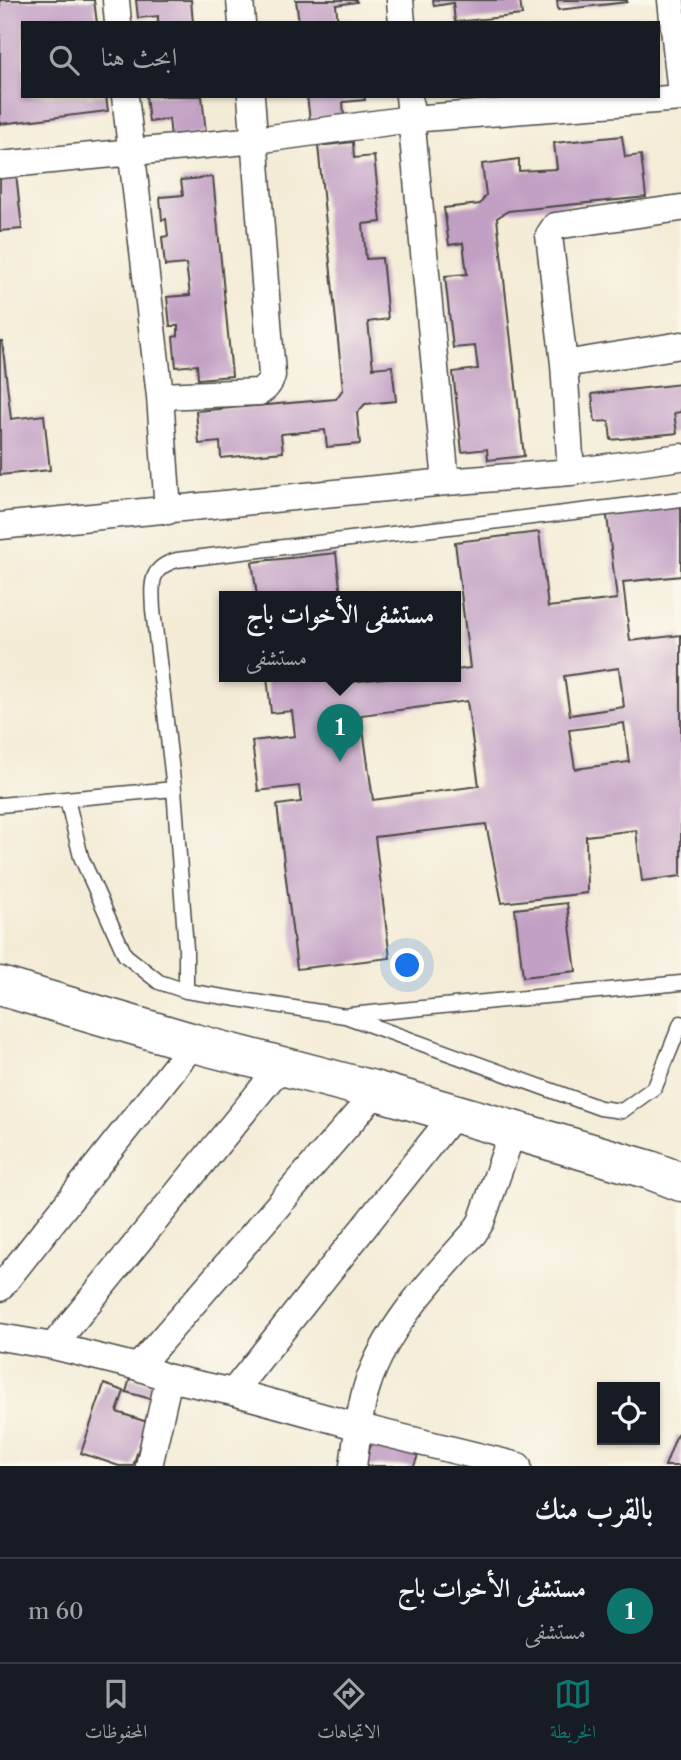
<!DOCTYPE html>
<html lang="ar">
<meta charset="utf-8">
<style>
body{margin:0;font-family:"Libre Caslon Text",Amiri,serif;background:#20242c;color:#f1f3f6;direction:rtl}
.controls{position:absolute;right:21px;bottom:21px;display:grid;overflow:hidden;border-radius:0px;box-shadow:0 2px 5px #0004}
.controls button{width:63px;height:63px;display:grid;place-items:center;padding:0;border:0;border-bottom:2px solid #363941;background:#171b24;color:#f1f3f6;font:35px sans-serif}
.you{position:absolute;left:408px;top:966px;width:24px;height:24px;margin:-18px;border:5px solid #fff;border-radius:50%;background:#1a73e8;box-shadow:0 0 0 10px #1a73e833}
.badge{display:grid;place-items:center;width:46px;height:46px;border-radius:50%;background:#0f766e;color:#fff;font-size:23px;font-weight:700}
.pin{position:absolute;translate:-50% -58px;filter:drop-shadow(0 2px 4px #0008)}
.pin::after{content:'';position:absolute;top:37px;width:24px;height:21px;background:inherit;clip-path:polygon(0 0,100% 0,50% 100%)}
.popup{position:absolute;left:219px;top:591px;width:242px;height:91px;box-sizing:border-box;display:grid;place-content:center;border-radius:0px;background:#171b24;filter:drop-shadow(0 2px 5px #0005);font-size:23px;white-space:nowrap;color:#9ea1a6}
.popup b{font-size:26px;color:#f1f3f6}
.popup::after{content:'';position:absolute;left:50%;top:100%;margin-left:-14px;border:14px solid transparent;border-top-color:#171b24}
.list{margin:0;padding:0;list-style:none}
h2{display:flex;justify-content:space-between;align-items:center;height:91px;margin:0;padding:0 28px;font-size:30px}
h2 small{font-size:23px;font-weight:400;color:#9ea1a6}
.list li{display:grid;grid-template-columns:46px 1fr auto;gap:21px;align-items:center;box-sizing:border-box;height:105px;padding:0 28px;border-top:2px solid #363941}
.list b{display:block;font-size:26px;white-space:nowrap}
.list p{margin:0;font-size:23px;white-space:nowrap;color:#9ea1a6}
.list em{font-size:23px;font-style:normal;color:#9ea1a6}
.icon{flex:none;width:38px;height:38px;fill:none;stroke:currentColor;stroke-width:2;stroke-linecap:round;stroke-linejoin:round}
.map{position:relative;flex:none;width:681px;height:1466px;overflow:hidden;direction:ltr}
.search{position:absolute;background:#171b24;box-shadow:0 2px 5px #0004;left:21px;right:21px;top:21px;height:77px;display:flex;align-items:center;gap:18px;box-sizing:border-box;padding:0 24px;border-radius:0px;color:#9ea1a6;font-size:26px}
.sheet{height:196px;background:#171b24}
nav{display:flex;justify-content:space-around;align-items:center;box-sizing:border-box;height:98px;border-top:2px solid #363941;background:#171b24;font-size:19px;color:#9ea1a6}
nav a{display:grid;justify-items:center;gap:4px}
nav .on{color:#0f766e}
.map>svg:first-child{display:block}
</style>
<div class="map">
<svg width="681" height="1466" viewBox="0 0 681 1466">
<rect width="100%" height="100%" fill="#fbf7ec"/>
<filter id="ink" filterUnits="userSpaceOnUse"><feTurbulence type="fractalNoise" baseFrequency=".0143" numOctaves="2"/><feDisplacementMap in="SourceGraphic" scale="14" xChannelSelector="R" yChannelSelector="G"/><feConvolveMatrix kernelMatrix="1 2 1 2 8 2 1 2 1" color-interpolation-filters="sRGB"/></filter>
<filter id="wash" filterUnits="userSpaceOnUse"><feTurbulence type="fractalNoise" baseFrequency=".00686" numOctaves="4" result="noise"/><feDisplacementMap in="SourceGraphic" scale="28" xChannelSelector="R" yChannelSelector="G"/><feGaussianBlur stdDeviation="1.57" result="paint"/><feColorMatrix in="noise" values="0 0 0 0 0 0 0 0 0 0 0 0 0 0 0 0 0 1.4 0 .05"/><feComposite in="paint" operator="in"/></filter>
<g filter="url(#wash)">
<rect width="100%" height="100%" fill="#f4ecd7"/>
<g id="blocks">
<path fill="#c2a0c4" fill-rule="evenodd" d="M0,0H94L97,23H23V96H106L108,111L0,124Z
M136,0H191L193,23H158V16L138,18Z
M296,0H356L357,2L336,5L338,23H299Z
M433,0H520L522,15L455,22L453,3L434,6Z
M557,0H627V2L558,10Z
M146,96H202L206,133L171,137L169,119L149,122Z
M307,96H364L365,100L343,102L344,116L310,120Z
M622,136L625,157L641,155L646,197L508,211L497,218L524,456L488,460L487,449L462,452L453,372L478,369L475,346L453,348L445,276L467,274L463,243L449,245L444,208L480,204L486,195L482,164L519,159V171L557,169L554,143Z
M353,142L354,158L374,156L381,222L363,224L366,259L382,258L388,319L368,322L373,368L392,366L396,401L365,404L357,413L360,444L327,447L325,430L281,434L283,452L221,458L220,442L199,444L196,411L336,399L343,389L318,146Z
M16,173L22,229L0,231V174Z
M213,177L232,376L198,379L197,365L176,367L173,337L178,336V326H170L167,297L190,295L186,264L165,266L162,237L168,236L166,219L162,220L160,197L183,195L181,180Z
M0,341H2L11,419L44,415L50,470L0,475Z
M681,384V412L674,413L677,433L611,440L609,421L595,422L592,394Z
M681,499V576L623,582L630,641L681,635V876L642,881L636,830L586,836L587,893L502,903L486,824L375,837L390,958L297,969L277,805L301,802L299,786L258,791L252,741L295,736L292,711L271,713L267,676H351L352,682L401,676H456V670L470,668L455,542L539,532L548,607L617,599L606,508ZM619,668L624,707L570,715L564,676ZM467,701L479,786L373,800L361,715ZM624,723L629,762L575,769L569,730Z
M336,553L341,596H257L252,562Z
M567,903L576,971L523,977L515,909Z
M130,1378L155,1385L151,1399L126,1392Z
M104,1384L124,1391L117,1412L147,1422L133,1466H119L81,1453Z
M677,1434L681,1436V1466H665Z
M373,1439L418,1455L414,1466H364Z"/>
</g>
</g>
<g filter="url(#ink)">
<use href="#blocks" fill-opacity="0" stroke="#494845" stroke-width="2"/>
<g fill="none" stroke-linecap="round" stroke-linejoin="round">
<defs>
<path id="lane" d="M67,799L81,857L125,955L159,982L186,991L345,1016L600,1108L622,1111L655,1087L681,1023
M0,805L174,789
M186,991V949L174,789L153,610C152,585 148,568 177,560L681,499
M350,1015L681,983"/>
<path id="street" d="M116,0L118,23
M240,0L242,23
M400,0L402,23
M671,0L681,94
M125,96L160,396L168,511
M409,96L446,482
M0,165L256,140L411,119L681,98
M564,364L681,345
M160,396L259,392C267,388 270,383 272,375L251,96
M571,472L564,364L549,235L555,226L681,208
M0,526L446,482L571,472L681,457
M0,1288L194,1043
M0,1337L53,1346L138,1367L169,1378L233,1392L359,1427L518,1466
M53,1346L280,1067
M138,1367L377,1091
M233,1392L455,1113
M149,1466L169,1378
M353,1466C357,1440 359,1411 367,1386C387,1325 433,1279 474,1233L481,1222L513,1130"/>
<path id="secondary" d="M0,986L194,1043L377,1091L499,1126L650,1170L681,1182"/>
</defs>
<use href="#lane" stroke="#494845" stroke-width="17"/>
<use href="#street" stroke="#494845" stroke-width="29"/>
<use href="#secondary" stroke="#494845" stroke-width="41"/>
<use href="#lane" stroke="#fff" stroke-width="14"/>
<use href="#street" stroke="#fff" stroke-width="26"/>
<use href="#secondary" stroke="#fff" stroke-width="38"/>
</g>
</g>
</svg>
<div class="controls">
<button><svg class="icon" aria-label="locate" viewBox="0 0 24 24"><circle cx="12" cy="12" r="6"/><path d="M12 2v4M12 18v4M2 12h4M18 12h4"/></svg></button>
</div>
<div class="you"></div>
<div class="pin badge" style="left:340px;top:762px">1</div>
<div class="popup"><b>مستشفى الأخوات باج</b>مستشفى</div>
<div class="search"><svg class="icon" aria-label="search" viewBox="0 0 24 24"><circle cx="10" cy="10" r="6"/><path d="M15 15l6 6"/></svg>ابحث هنا</div>
</div>
<section class="sheet">
<h2>بالقرب منك<small></small></h2>
<ul class="list">
<li><span class="badge">1</span><div><b>مستشفى الأخوات باج</b><p>مستشفى</p></div><em>60 m</em></li>
</ul>
</section>
<nav>
<a class="on"><svg class="icon" aria-label="map" viewBox="0 0 24 24"><path d="M3 6l6-2 6 2 6-2v14l-6 2-6-2-6 2zM9 4v14M15 6v14"/></svg>الخريطة</a>
<a><svg class="icon" aria-label="directions" viewBox="0 0 24 24"><path d="M12 3l9 9-9 9-9-9zM9 14v-3h6M13 9l2 2-2 2"/></svg>الاتجاهات</a>
<a><svg class="icon" aria-label="saved" viewBox="0 0 24 24"><path d="M7 4h10v16l-5-4-5 4z"/></svg>المحفوظات</a>
</nav>
